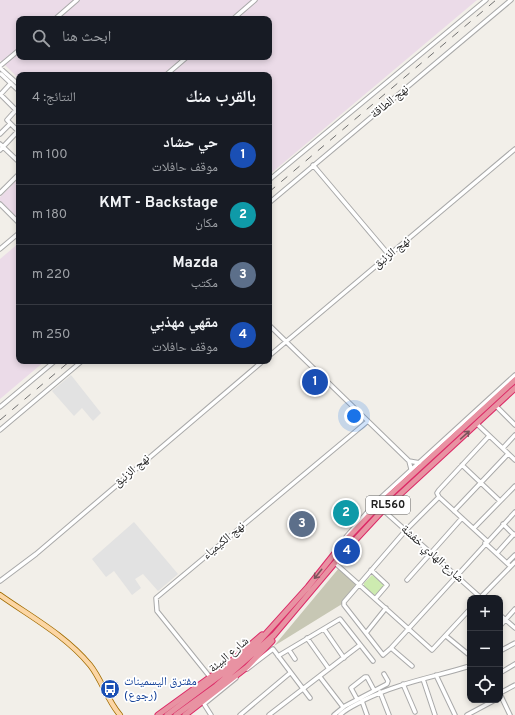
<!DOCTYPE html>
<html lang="ar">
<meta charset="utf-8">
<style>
body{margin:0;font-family:Overpass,"Noto Naskh Arabic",sans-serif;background:#242831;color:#f1f3f6;direction:rtl}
.controls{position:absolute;right:12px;bottom:12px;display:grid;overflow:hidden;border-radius:8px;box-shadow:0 2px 6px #0003}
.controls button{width:36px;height:36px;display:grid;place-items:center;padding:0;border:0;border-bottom:1px solid #363941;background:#171b24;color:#f1f3f6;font:20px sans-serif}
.you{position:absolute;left:354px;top:416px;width:14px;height:14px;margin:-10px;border:3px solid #fff;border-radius:50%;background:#1a73e8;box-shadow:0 0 0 6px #1a73e833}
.badge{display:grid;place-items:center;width:26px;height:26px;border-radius:50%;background:#7c3aed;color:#fff;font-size:13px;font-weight:700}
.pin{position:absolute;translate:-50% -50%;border:2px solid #fff;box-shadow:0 1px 4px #0006}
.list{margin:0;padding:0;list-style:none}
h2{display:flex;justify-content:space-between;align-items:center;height:52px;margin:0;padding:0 16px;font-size:17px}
h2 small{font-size:13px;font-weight:400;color:#9ea1a6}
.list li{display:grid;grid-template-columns:26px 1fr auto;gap:12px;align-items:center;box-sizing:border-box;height:60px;padding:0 16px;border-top:1px solid #363941}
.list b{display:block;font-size:15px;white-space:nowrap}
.list p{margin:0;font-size:13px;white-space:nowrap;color:#9ea1a6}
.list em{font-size:13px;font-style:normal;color:#9ea1a6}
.icon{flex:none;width:22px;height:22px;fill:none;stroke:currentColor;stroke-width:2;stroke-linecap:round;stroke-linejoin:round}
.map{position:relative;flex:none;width:515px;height:715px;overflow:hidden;direction:ltr}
.search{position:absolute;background:#171b24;box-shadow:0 2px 6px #0003;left:16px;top:16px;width:256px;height:44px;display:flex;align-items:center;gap:10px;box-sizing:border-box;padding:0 14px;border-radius:8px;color:#9ea1a6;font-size:15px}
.panel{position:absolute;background:#171b24;box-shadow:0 2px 6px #0003;left:16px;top:72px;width:256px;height:292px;border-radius:8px;direction:rtl}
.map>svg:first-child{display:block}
</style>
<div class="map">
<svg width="515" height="715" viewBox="0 0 515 715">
<rect width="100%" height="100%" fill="#f2efe9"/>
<path fill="#ebdbe8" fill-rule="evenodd" d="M0,0H477L269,175V75H19V79L0,60ZM19,19H269V57H19Z
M19,178V219L0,202V197Z
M19,243V361H45L0,399V259Z"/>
<path fill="#c7c7b4" d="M339,568L356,584L342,602V604L274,646Z"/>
<path fill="#cdebb0" d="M372,575L384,584V587L374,596L364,586V583Z"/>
<path fill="#e2e2e2" d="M71,375L101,413L93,421L82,408L74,416L52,391Z
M134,522L178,574L158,591L143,574L135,579L141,588L132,595L114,571L106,577L92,559Z"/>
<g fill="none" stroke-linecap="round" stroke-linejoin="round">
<defs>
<path id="minor" d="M55,19L77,0
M233,19L255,0
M0,66L19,50
M0,68L19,85
M1,74L19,91
M166,75L187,57
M0,94L16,110L7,120L19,132
M0,95L11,83
M0,134L10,124
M0,144L19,162
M0,150L18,131
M313,165L389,255
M269,180L486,0
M0,193L19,174
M269,203L511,0
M0,204L19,223
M0,249L19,233
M269,325L409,461L411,469
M269,356L515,149
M496,406L515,425
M0,407L55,361
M477,424L515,460
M0,430L82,361
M503,448L515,435
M409,461L420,463
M462,465L500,501
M439,497L406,530L344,602V605L383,655L391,648L515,512
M439,497L437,493L439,490L489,436
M439,497L487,541
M383,510L481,598
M454,511L508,454
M503,524L514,535
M474,528L515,486
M346,537L377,501L515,375
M485,543L510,566
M497,553L514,534
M335,563L432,650L470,609
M507,563L515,555
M371,570L387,585L375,599
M407,580L462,518
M0,581L36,554L263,361
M480,598L515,562
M500,615L515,628
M500,626L515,609
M324,629L344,658
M366,633L386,608
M446,636L468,654
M307,638L329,669
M391,648L412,666
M289,650L295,659
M500,651L515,643
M278,656L340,619L373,661
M247,669L273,649L310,698
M500,673L515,664
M436,675L455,715
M210,677L157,611L156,598L368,421
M320,677L343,707
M423,679L435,715
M403,684L415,712
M380,692L389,715
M500,693L515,685
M500,694L510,715
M357,699L351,688L365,677H367L374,690
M362,701L367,715
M211,715L204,704L236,678
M240,715L290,673
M269,715L360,645
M334,715L345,706L387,684L388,681L384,674
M340,715C347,708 356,705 364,700C398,683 434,677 470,666
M467,715L495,700"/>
<path id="major" d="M0,595C31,617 65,635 90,665C102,680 107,700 120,715"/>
<path id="highway" d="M158,715L227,665L262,635
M167,715L226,671L253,648L308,587L343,543L379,505L515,380
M176,715L216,686L274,635L344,552L383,510L515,388
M185,715L247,667L272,641"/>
</defs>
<use href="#minor" stroke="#a9a9a9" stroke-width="5.5"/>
<use href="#major" stroke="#a06b00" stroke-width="6"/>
<use href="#highway" stroke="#dc2a67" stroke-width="7"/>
<use href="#minor" stroke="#fff" stroke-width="3.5"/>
<use href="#major" stroke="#fcd6a4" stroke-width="4.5"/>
<use href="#highway" stroke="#e892a2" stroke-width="5"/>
<path stroke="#707070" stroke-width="1" stroke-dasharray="8 8" stroke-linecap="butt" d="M269,192L496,0
M0,420L70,361"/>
</g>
<defs><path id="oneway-shaft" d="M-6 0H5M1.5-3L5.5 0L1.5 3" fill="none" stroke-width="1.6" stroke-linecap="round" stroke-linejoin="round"/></defs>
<g stroke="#7b545c">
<use href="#oneway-shaft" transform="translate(465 435) rotate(-42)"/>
<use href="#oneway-shaft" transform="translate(318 574) rotate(129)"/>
</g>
<defs>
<symbol id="bus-disc" viewBox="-11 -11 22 22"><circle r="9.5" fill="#1a4fb4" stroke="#fff"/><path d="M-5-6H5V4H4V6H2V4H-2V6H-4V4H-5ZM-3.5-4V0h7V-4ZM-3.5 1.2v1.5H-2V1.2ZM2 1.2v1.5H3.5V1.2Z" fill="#fff"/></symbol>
</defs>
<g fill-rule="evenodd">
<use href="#bus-disc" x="99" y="678" width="22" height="22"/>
</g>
<g text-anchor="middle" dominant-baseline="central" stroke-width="3.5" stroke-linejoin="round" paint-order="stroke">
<rect fill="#fff" stroke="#646464" stroke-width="1" x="366" y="496" width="44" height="18" rx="3"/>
<g font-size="11" font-weight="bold" fill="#222">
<text x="388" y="505">RL560</text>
</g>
<g font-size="12" fill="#222" stroke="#fff">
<text transform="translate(390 102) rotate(-39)">نهج الطاقة</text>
<text transform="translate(392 253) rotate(-39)">نهج الزئبق</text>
<text transform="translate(132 471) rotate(-41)">نهج الزئبق</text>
<text transform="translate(224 541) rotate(-40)">نهج الكيمياء</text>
<text transform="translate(432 554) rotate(42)">شارع الهادي خفشة</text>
<text transform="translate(229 655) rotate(-40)">شارع البيئة</text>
</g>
<g font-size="12" fill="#164399" stroke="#fff" text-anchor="start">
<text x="124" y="682">مفترق اليسمينات<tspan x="124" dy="14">(رجوع)</tspan></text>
</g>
</g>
</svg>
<div class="controls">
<button>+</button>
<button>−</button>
<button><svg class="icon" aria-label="locate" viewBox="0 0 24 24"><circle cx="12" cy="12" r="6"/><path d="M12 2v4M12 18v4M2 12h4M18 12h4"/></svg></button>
</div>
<div class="you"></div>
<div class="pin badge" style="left:315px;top:382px;background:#1a4fb4">1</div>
<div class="pin badge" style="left:346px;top:513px;background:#0f9aa8">2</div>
<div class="pin badge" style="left:302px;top:524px;background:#5c6f8a">3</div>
<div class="pin badge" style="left:347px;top:551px;background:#1a4fb4">4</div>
<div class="search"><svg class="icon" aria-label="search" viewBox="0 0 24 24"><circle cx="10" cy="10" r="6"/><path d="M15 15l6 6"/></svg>ابحث هنا</div>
<section class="panel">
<h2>بالقرب منك<small>النتائج: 4</small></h2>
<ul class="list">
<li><span class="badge" style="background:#1a4fb4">1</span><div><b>حي حشاد</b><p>موقف حافلات</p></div><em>100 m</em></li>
<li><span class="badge" style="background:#0f9aa8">2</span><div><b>KMT - Backstage</b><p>مكان</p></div><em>180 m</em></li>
<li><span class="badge" style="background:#5c6f8a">3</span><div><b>Mazda</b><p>مكتب</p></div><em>220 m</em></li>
<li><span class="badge" style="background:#1a4fb4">4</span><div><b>مقهي مهذبي</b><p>موقف حافلات</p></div><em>250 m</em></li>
</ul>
</section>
</div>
